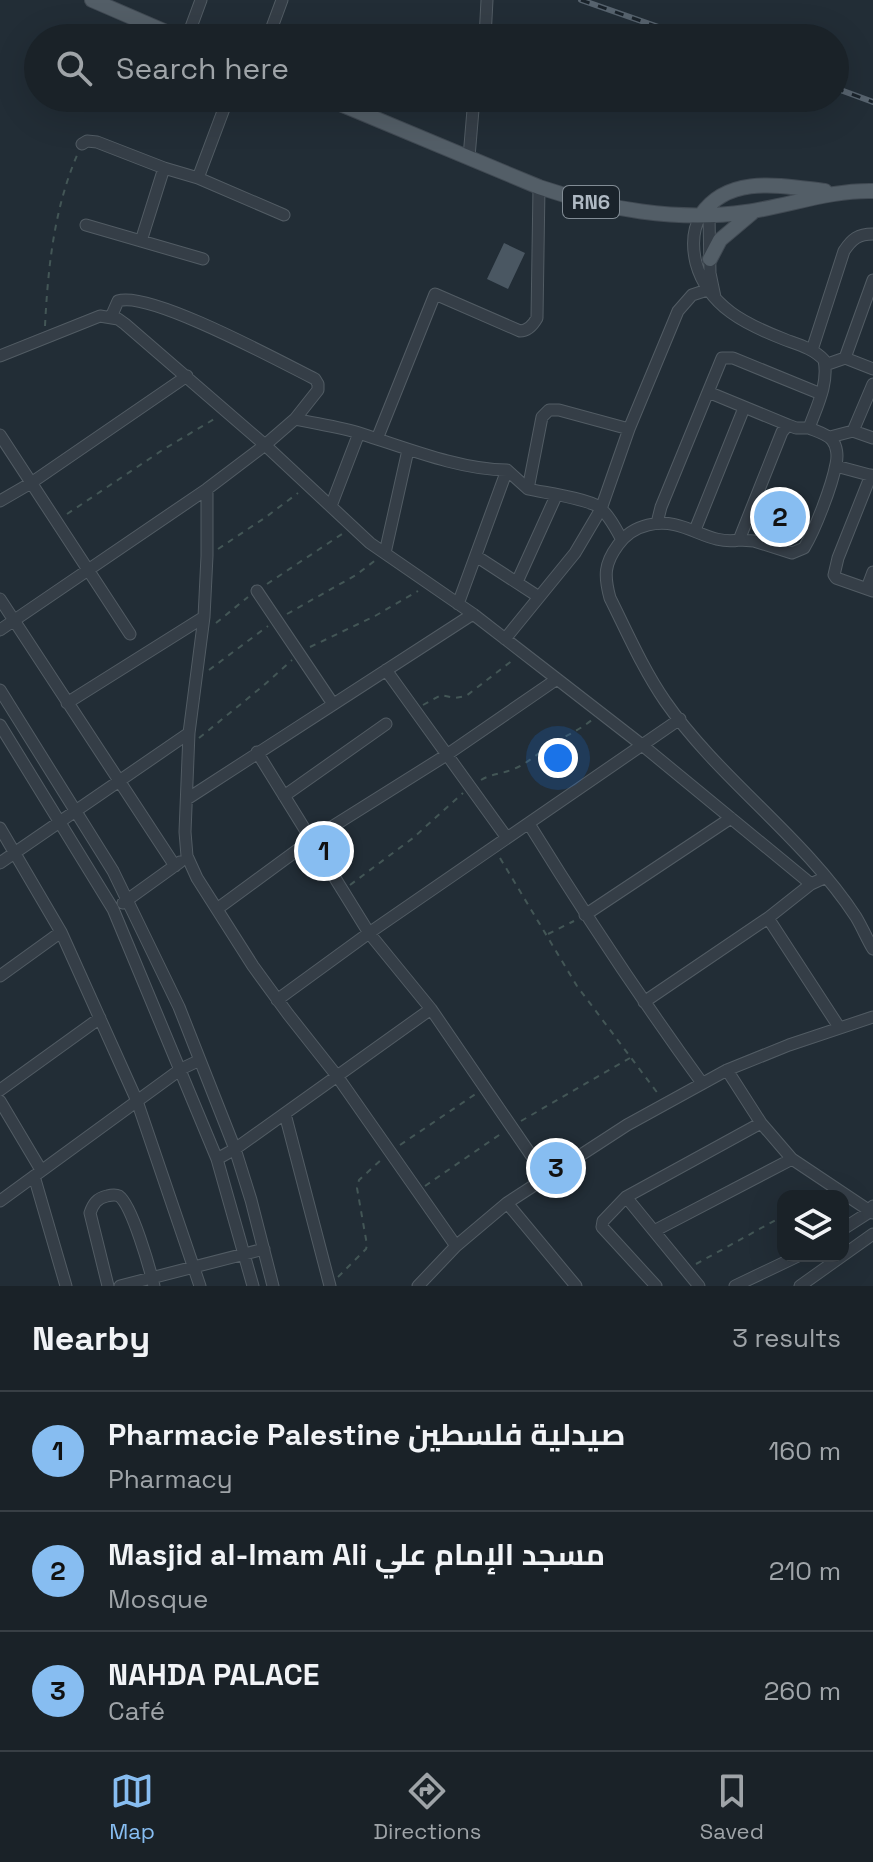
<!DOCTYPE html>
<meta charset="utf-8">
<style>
body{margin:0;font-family:"Space Grotesk",Cairo,sans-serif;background:#272f34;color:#f1f3f6}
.controls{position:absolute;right:24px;bottom:24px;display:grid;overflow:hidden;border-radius:16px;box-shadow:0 8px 32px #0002}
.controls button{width:72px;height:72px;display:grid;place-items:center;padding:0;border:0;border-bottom:2px solid #383f45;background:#1a2228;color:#f1f3f6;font:40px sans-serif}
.you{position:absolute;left:558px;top:758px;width:28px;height:28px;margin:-20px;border:6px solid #fff;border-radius:50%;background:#1a73e8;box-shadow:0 0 0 12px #1a73e833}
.badge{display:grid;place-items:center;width:52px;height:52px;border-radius:50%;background:#87bdf1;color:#111;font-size:26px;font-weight:700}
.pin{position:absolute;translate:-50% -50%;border:4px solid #fff;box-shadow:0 2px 8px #0006}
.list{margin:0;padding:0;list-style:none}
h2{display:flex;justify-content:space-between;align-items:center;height:104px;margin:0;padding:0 32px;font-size:34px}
h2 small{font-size:26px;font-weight:400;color:#9fa4a8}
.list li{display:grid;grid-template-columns:52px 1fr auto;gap:24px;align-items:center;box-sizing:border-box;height:120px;padding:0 32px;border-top:2px solid #383f45}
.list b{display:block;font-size:30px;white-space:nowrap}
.list p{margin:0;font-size:26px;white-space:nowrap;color:#9fa4a8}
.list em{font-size:26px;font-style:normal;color:#9fa4a8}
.icon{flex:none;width:44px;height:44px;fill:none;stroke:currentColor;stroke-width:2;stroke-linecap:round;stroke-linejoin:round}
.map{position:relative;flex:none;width:873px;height:1286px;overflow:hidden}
.search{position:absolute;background:#1a2228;box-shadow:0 8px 32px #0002;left:24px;right:24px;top:24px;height:88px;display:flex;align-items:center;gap:20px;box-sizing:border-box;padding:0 28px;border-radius:44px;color:#9fa4a8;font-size:30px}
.sheet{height:464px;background:#1a2228}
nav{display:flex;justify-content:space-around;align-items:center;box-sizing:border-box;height:112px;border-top:2px solid #383f45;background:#1a2228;font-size:22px;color:#9fa4a8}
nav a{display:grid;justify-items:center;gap:4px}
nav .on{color:#87bdf1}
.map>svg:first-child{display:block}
</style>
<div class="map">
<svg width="873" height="1286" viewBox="0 0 873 1286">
<rect width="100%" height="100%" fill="#222d36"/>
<path fill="#4a5762" d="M504,243L525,253L508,289L487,279Z
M781,491L784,496L788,493L804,516L798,520L802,527L783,541L755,532L756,521L760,515L759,513L762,510V504Z"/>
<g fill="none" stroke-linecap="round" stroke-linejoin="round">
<defs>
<path id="minor" d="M187,38L201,0
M268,38L282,0
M485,38L487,0
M82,144L87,141L97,142L164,168L198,178L228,98
M469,157L474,98
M198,178L284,215
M701,215C692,230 692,246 696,263C708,307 747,325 786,340C800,345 814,349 824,360C829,383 817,406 809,428C816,431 827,434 832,440C837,446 838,456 836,464C832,486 815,530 804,548L792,553L754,541L739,540
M709,215L710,273L715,297
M86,225L203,259
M141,241L164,168
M812,350L844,251C852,239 858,234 873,234
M0,356L100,316L118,319L125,324L265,445L370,543L473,614L557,679L642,745L811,884L826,877
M845,358L873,280
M825,365L845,358L873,369
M295,419C317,424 341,427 362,434C406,448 461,470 507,470L528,489
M788,425L708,392L722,358H733L821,394
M809,428H796L788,425L782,432L739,540C706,546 685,516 648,525C635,528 626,534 618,545C604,564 604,576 610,598C627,632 643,669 665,701C720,780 803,836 856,917C862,927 867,939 873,949
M853,431L873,384
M0,435L130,634
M830,437L853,431L873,438
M377,439L435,294L520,331C528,331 533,325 537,318L539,187
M836,466L873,476
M871,475L838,558L834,575L836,578L873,591
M207,489V556L204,617L189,733L185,832L187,856L197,878L253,966L288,1014L337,1076L456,1246
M0,501L31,483L187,376
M331,506L359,433
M657,523L661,507L708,392
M695,530L744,408
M622,540C616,529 609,515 599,507C585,498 546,493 528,489L542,417L549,410H559L629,429
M385,553L408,450
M476,556L539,597
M517,582L556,496
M867,588L873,572
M257,591L333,704
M0,599L175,866
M458,604L507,470
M0,630L207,489L265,445L295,419L318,390V384L315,379C281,362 149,290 118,301L111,317
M505,639L575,553L601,509L629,429L678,311L692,295L707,290
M386,670L507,838
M0,690L113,871L179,1007L235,1149L251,1200L273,1286
M67,703L204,617
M0,725L113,909L217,1159L253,1286
M257,752L369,933L431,1009L546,1177
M284,796L386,724
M187,799L473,614
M529,824C584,913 641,999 702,1083
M0,828L61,932L137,1101L200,1286
M0,863L189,733
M123,903L180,862
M217,909L311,840L448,754L557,679
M585,915L731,818
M768,918L839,1027
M0,976L61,932
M277,1000L369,933L680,719
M644,1002L768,918L811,884
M727,1070L761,1123L792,1159L873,1213
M0,1090L100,1018
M0,1101L41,1170
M285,1114L330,1286
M217,1159L235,1149L431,1009
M34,1176L66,1286
M626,1197L699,1286
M0,1201L181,1069L200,1060
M507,1203L576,1286
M843,1229L871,1211L873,1206
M654,1231L792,1159
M108,1286L90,1213C93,1204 97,1198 107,1196C111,1195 115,1194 119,1196C132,1205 150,1269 154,1286
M120,1286L264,1249
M418,1286L456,1246L507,1203L627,1125L727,1070L789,1045L873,1017
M656,1286L602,1227L603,1221L626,1197L761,1123
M735,1286L798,1256
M800,1286L873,1234"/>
<path id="major" d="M92,0L180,38
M326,98L539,187C604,209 678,222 746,212C789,206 829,190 873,191
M701,215C729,174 782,186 825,191
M710,259L720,240L752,213"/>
</defs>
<use href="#minor" stroke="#525c64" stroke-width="13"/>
<use href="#major" stroke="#414a53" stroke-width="16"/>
<path stroke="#435656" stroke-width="2" stroke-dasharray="6 6" stroke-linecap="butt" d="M45,326C48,267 54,208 78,153
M67,514L164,449L216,418
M218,549L266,517L298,493
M267,584L345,532
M287,614L356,575L377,559
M216,623L248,597
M310,647L375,616L418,591
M209,670L268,626
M423,705L441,695L455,698L466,696L513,660
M199,738L263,686L292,660
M481,780C491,774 501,774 511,770C528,764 540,751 555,742C568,735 581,729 593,719
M500,858L577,986L659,1095
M350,885L413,838L463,793
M548,934L574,921
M521,1121L630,1058
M400,1145L477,1093
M425,1186L502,1133
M696,1264L783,1216
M338,1277L366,1249L367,1245L357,1188L359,1180L382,1159"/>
<use href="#minor" stroke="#353e47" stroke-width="11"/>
<use href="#major" stroke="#535e67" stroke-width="14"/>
<defs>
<path id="rail" d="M581,0L690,38
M835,88L873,102"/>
</defs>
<use href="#rail" stroke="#57636e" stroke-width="6"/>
<use href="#rail" stroke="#1a232b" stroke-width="3" stroke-dasharray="9" stroke-linecap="butt"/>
</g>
<g text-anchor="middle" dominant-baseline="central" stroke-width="6" stroke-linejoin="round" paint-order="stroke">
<rect fill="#1a232b" stroke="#828c95" stroke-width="2" x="563" y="186" width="56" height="32" rx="6"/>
<g font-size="20" font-weight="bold" fill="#afb9c3">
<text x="591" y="202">RN6</text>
</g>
</g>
</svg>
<div class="controls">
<button><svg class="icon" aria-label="layers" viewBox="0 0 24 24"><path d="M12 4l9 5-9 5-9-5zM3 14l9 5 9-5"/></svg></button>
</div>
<div class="you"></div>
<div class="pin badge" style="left:324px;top:851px">1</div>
<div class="pin badge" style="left:780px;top:517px">2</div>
<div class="pin badge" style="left:556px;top:1168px">3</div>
<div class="search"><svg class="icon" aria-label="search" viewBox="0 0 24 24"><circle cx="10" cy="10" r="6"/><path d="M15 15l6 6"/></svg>Search here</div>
</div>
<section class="sheet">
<h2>Nearby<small>3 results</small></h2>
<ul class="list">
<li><span class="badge">1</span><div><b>Pharmacie Palestine صيدلية فلسطين</b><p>Pharmacy</p></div><em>160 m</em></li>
<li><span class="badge">2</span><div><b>Masjid al-Imam Ali مسجد الإمام علي</b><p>Mosque</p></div><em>210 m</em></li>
<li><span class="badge">3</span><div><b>NAHDA PALACE</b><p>Café</p></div><em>260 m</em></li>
</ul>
</section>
<nav>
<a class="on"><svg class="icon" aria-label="map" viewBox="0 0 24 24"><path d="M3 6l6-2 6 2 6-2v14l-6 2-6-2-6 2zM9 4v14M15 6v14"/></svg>Map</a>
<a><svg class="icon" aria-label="directions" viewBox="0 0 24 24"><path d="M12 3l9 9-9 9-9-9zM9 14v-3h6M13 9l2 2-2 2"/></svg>Directions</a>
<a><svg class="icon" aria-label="saved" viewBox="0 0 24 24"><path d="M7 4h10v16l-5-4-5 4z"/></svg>Saved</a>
</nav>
